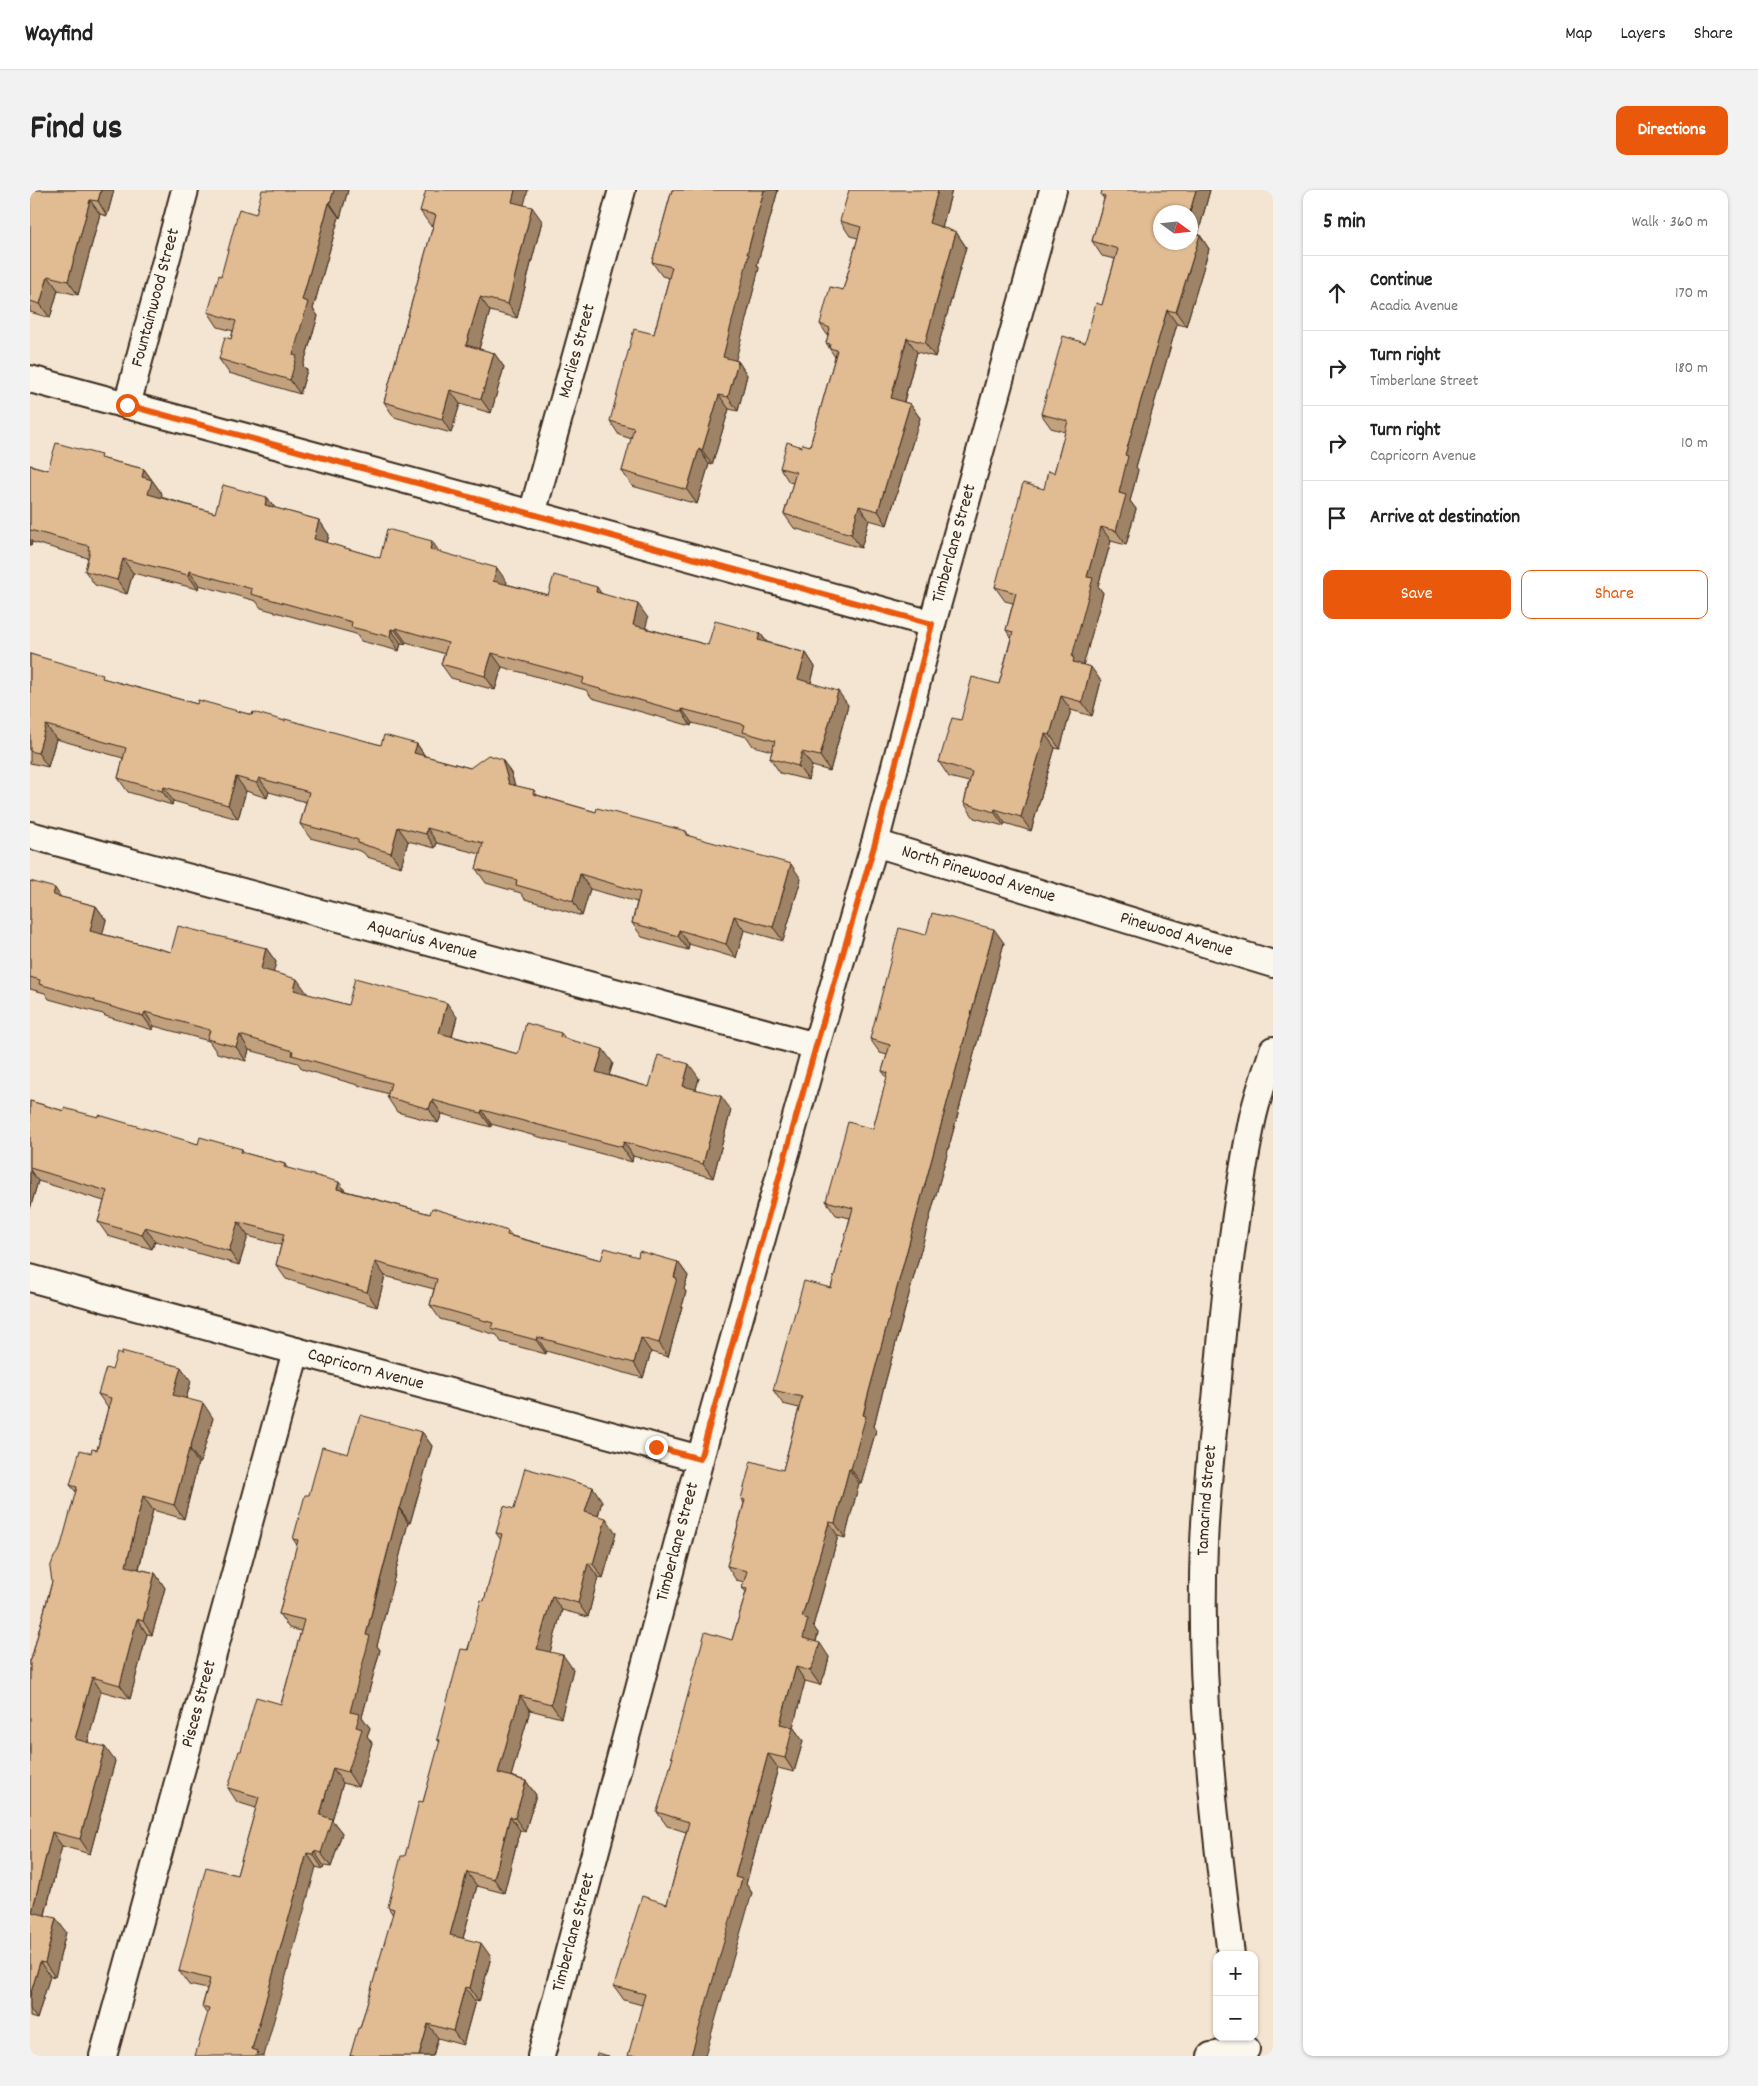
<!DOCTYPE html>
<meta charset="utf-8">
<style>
body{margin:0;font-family:Dekko,sans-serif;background:#f2f2f2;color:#222}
.controls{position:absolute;right:15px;bottom:15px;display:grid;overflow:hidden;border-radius:10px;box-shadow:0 1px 4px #0004}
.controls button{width:45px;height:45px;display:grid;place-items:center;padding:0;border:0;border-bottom:1px solid #e0e0e0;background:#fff;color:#222;font:25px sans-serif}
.compass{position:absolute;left:1123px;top:15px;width:45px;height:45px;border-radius:50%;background:#fff;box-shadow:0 1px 4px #0004;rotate:105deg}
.stop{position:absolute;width:15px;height:15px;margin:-11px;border:4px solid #ea580c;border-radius:50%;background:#fff}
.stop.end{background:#ea580c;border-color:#fff;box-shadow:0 1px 5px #0008}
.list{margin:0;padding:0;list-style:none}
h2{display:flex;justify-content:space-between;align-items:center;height:65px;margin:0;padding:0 20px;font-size:21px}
h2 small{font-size:16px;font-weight:400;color:#767676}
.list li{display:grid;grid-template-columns:32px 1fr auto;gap:15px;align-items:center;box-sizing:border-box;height:75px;padding:0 20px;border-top:1px solid #e0e0e0}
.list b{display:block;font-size:19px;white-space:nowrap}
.list p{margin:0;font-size:16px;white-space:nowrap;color:#767676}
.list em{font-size:16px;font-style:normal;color:#767676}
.actions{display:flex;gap:10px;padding:15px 20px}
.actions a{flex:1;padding:11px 0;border:1px solid #ea580c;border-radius:10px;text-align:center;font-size:18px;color:#ea580c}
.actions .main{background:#ea580c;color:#fff}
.icon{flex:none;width:28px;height:28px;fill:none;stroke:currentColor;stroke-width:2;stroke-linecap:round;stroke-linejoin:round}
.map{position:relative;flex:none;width:1243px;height:1866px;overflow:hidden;border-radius:10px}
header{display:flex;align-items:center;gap:30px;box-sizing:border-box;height:70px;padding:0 25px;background:#fff;border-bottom:1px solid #e0e0e0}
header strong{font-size:24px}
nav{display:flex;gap:28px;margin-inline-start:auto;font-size:18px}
.intro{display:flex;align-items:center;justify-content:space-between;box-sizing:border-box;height:120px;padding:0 30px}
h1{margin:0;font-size:35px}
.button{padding:12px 22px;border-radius:10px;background:#ea580c;color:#fff;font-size:18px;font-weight:700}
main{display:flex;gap:30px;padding:0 30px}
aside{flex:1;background:#fff;border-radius:10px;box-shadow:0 1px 4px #0004}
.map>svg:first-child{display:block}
</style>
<header>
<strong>Wayfind</strong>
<nav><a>Map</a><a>Layers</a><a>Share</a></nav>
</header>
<div class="intro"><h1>Find us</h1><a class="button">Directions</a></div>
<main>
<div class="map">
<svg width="1243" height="1866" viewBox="0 0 1243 1866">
<rect width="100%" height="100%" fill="#f3e5d1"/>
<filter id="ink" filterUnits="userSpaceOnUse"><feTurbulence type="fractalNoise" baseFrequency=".02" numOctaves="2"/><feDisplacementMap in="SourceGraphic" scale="10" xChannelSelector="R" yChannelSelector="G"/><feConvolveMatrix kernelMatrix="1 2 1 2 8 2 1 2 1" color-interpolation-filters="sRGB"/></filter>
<g filter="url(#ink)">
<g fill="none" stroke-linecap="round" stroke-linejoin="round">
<defs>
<g id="minor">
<path d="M0,189L502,324L902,434"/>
<path id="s1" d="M97,215L155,0"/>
<path id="s2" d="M502,324L592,0"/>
<path id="s3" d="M0,645L786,856"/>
<path id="s4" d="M845,653L1243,774"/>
<path id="s5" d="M0,1088L266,1161L670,1269"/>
<path id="s6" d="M1201,1765C1184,1629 1168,1491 1174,1354C1176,1299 1183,1244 1188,1189C1195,1103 1205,1016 1222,931C1227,907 1236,883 1243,860"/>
<path id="s7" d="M73,1866L266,1161"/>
<path id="s8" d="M511,1866L670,1269L786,856L845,653L902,434L1023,0"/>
<path d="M1181,1866L1216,1859"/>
</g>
</defs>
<use href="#minor" stroke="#3b2a1e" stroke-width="30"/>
<use href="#minor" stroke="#fbf7ec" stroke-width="26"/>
</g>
<path fill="#c2a17e" stroke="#3b2a1e" d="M0,0H84L77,26L70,24L48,105L28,100L20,128L0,122Z
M318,0L310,28L309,27L283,119L288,126L273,176L277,180L270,204L199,183L189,169L201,149L203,141L188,137L178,122L191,86L226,24Z
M642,0H748L727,75L729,78L705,170L708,171L717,185L708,221L699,219L682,275L679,274L667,314L602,296L592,281L602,249L589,245L580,231L624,144L639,88L632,86L622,72Z
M922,0L912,38L926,42L936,57L905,167L887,162L874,212L880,214L890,228L857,335L839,330L831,358L764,338L754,324L763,293L759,292L750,278L772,257L780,256L805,167L799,158V157L796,153L798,146L790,134L813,100L828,48L820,46L810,31Z
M1180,0L1168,44L1170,45L1179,59L1156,136L1147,134L1106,277L1108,280L1100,311L1106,319L1096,355L1081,351L1068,396L1073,403L1053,475L1071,491L1062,526L1041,520L1030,559L1025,558L1001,641L975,633L974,636L944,628L934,613L939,592L919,587L909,572L931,530L969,494L981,448L976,440L983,413L975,411L965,397L1014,299L1024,283L1035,242L1021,238L1011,224L1055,153L1072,115L1085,69L1072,66L1062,51L1074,9L1071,5Z
M494,15L512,31L487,128L460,121L449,159L464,163L474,177L461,223L430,214L421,243L364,227L354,212L403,36L400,35L390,21Z
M74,269L114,279L132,304L131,307L185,323L237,307L245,318L289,330L299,345L297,353L350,368L410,362L477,392L476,394L518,405L571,403L618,428L615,438L678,455L730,443L737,452L776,463L785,477L781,493L818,515L800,581L782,576L778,590L750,583L740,568L742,561L723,556L717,547L662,533L661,536L562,508L556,500L472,477L465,500L421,488L411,474L415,464L376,452L375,454L371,453L369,461L331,451L326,444L231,418L226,411L169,395L168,399L103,383L97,404L65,395L55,381L58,368L2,352L1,356H0V275L18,280Z
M0,464L75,489L167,514L255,531L351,555L387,554L395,566L440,578L481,583L485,596L504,600L507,605L566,622L656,641L659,646L771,689L753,751L714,740L706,768L659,754L658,760L612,747L602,733L607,712L560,699L552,726L495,709L491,703L456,693L446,679L450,664L407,653L405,658L378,651L371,677L337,667L334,663L327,660L280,648L270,634L276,612L239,602L237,608L216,601L208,629L143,611L142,615L98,602L88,588L93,568L26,549L18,577L0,573Z
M0,691L31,707L66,716L76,730L72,744L141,762L236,758L246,772L243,782L277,804L318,815L427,827L422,846L488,864L531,843L535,848L583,873L579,885L619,897L669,888L666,899L701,920L683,988L603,966L602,972L461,934V937L412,924L408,933L367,922L357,907L359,904L272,879L268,873L219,860L216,871L187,863L179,851L124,836L123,840L75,826L73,824L19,809L15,803L0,799Z
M896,745L974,753L848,1219L844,1236L846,1240L831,1293H829L815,1348L808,1346L783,1436L788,1443L786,1452L799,1467L795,1484L790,1495L775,1491L763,1537L773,1551L764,1582L748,1578L716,1694L722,1703L612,1815L594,1810L584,1796L637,1714L656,1642L637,1636L627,1622L643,1569L641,1567L702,1450L716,1402L712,1398L714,1392L706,1390L697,1376L714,1313L711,1309L753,1280L769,1218L753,1214L743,1200L801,1098L820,1028L806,1025L796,1011L843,939L857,888L852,881L857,865L850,863L840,849Z
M0,911L34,921L168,954L212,959L214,963L255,974L257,978L316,1001L400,1024L478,1041L482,1046L571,1070L608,1067L648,1072L658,1086L654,1099L656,1102L638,1167L621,1162L613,1188L516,1161V1164L471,1152L467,1145L410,1129L400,1115L404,1099L355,1086L347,1117L256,1089L246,1075L251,1055L218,1046L209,1075L125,1051L122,1059L78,1046L68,1032L74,1011L8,991L0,1019Z
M82,1180L161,1191L156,1209L183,1228L170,1273H168L154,1329L123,1320L109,1379L125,1383L135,1398L122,1445L117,1444L100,1509L71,1501L58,1552L85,1571L60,1664L32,1656L15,1725L36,1742L25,1787L20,1786L7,1829L0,1827V1470H1L46,1302L40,1295L61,1263L67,1260L78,1218L68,1204Z
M392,1242L402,1256L380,1333H378L354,1427L347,1456L350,1460L332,1527L340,1538L337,1546L342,1553L328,1597L313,1593L302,1630L312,1643L301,1677L294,1676L293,1679L286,1677L177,1824L172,1817L177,1799L159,1795L149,1781L207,1685L226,1618L207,1612L198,1598L211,1561L251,1514L271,1441L259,1438L249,1424L267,1355L263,1349L279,1305L318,1264Z
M572,1311L568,1326L586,1343L573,1388L568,1387L558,1427L532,1420L520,1462L543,1479L531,1528L500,1520L481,1586L496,1591L506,1605L495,1642L490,1640L474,1703L447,1696L433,1748L461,1767L449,1812L445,1811L433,1855L408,1848L403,1866H320L330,1838L363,1725L358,1717L393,1612L410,1553L407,1549L454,1411L471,1350L466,1343L484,1319Z"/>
<path fill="#9e8366" stroke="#3b2a1e" d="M71,0H84L77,26L68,11Z
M304,0H318L310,28L300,13Z
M485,0H498L491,26L482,12Z
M734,0H748L727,75L729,78L703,181L693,167L717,64Z
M908,0H922L909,48L899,33Z
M1166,0H1180L1165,55L1160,49V22Z
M60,10L70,24L48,105L38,91Z
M299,13L309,27L283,119L288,126L273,176L277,180L270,204L260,190L263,165L272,110Z
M502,17L512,31L487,128L478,114Z
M926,42L936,57L905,167L895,153Z
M1170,45L1179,59L1156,136L1146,122Z
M18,86L28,100L20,128L10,114Z
M450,107L460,121L446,169L436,155Z
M1137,120L1147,134L1106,277L1108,280L1100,311L1106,319L1096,355L1086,341L1089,303L1095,265Z
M877,148L887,162L871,222L861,208Z
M464,163L474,177L461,223L451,209Z
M708,171L717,185L708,221L698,207Z
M420,200L430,214L421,243L412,229Z
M689,205L699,219L682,275L672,261Z
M880,214L890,228L857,335L848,321Z
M669,259L679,274L667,314L657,300Z
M114,279L132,304L128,318L118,304L112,287Z
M237,307L247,321L235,315Z
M829,316L839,330L831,358L821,344Z
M289,330L299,345L294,363L284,349Z
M1071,337L1081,351L1068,396L1073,403L1052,480L1043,472L1042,467L1057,387Z
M0,349L2,352L1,356L0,354Z
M402,351L412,366L400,359Z
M93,369L103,383L97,404L87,390Z
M467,378L477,392L473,405L463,391Z
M159,381L169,395L168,399L158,385Z
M567,397L577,412L566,402Z
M608,414L618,428L613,449L603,435Z
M366,438L376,452L375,454L365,440Z
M361,439L371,453L369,461L360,447Z
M730,443L740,457L728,450Z
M462,463L472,477L465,500L455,486Z
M776,463L785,477L778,504L768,489Z
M1061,477L1071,491L1062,526L1052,512Z
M808,501L818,515L800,581L790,566Z
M1031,506L1041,520L1030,559L1020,545Z
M652,519L662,533L661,536L652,522Z
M16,535L26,549L18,577L8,563Z
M1015,544L1025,558L1001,641L991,627Z
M387,554L396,568L384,563Z
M772,562L782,576L778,590L768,576Z
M472,569L481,583L489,608L479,594Z
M206,587L216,601L208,629L198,615Z
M229,588L239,602L237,608L227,593Z
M134,597L143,611L142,615L132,601Z
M965,619L975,633L974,636L964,622Z
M368,637L378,651L371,677L361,663Z
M397,638L407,653L405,658L396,644Z
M761,674L771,689L753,751L743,737Z
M550,684L560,699L552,726L543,711Z
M25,698L34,712L23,705Z
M66,716L76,730L70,755L60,741Z
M704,726L714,740L706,768L696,754Z
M964,739L974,753L848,1219L844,1236L846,1240L831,1293L821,1279L838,1205Z
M649,740L659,754L658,760L648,746Z
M236,758L246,772L241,793L231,779Z
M267,789L277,803L274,814L264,800Z
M417,813L427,827L419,857L409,843Z
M115,822L124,836L123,840L113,826Z
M210,845L219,860L216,871L206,857Z
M573,859L583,873L576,896L566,882Z
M659,874L669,888L663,910L653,896Z
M691,906L701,920L683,988L673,974Z
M402,910L412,924L408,933L399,919Z
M452,920L461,934V937L451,923Z
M594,952L603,966L602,972L592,957Z
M0,980L8,991L0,1019Z
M309,992L319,1006L307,999Z
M208,1032L218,1046L209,1075L199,1061Z
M115,1037L125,1051L122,1059L112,1045Z
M345,1072L355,1086L347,1117L337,1102Z
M648,1072L658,1086L654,1099L656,1102L638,1167L629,1153Z
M507,1147L516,1161V1164L506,1150Z
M611,1148L621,1162L613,1188L604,1173Z
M151,1177L161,1191L153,1219L143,1205Z
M173,1213L183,1228L170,1273L160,1259Z
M392,1242L402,1256L380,1333L370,1319Z
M159,1259L168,1273L154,1329L144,1315Z
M819,1279L829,1293L815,1348L805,1333Z
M563,1297L572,1311L565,1336L555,1322Z
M113,1306L123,1320L106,1390L96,1376Z
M369,1318L378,1333L347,1456L350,1460L332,1527L340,1538L337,1546L342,1553L328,1597L318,1582L326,1537L320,1522L336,1445Z
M576,1328L586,1343L573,1388L563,1374Z
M799,1332L808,1346L783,1436L788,1443L783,1462L773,1448L772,1427Z
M558,1373L568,1387L558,1427L548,1413Z
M125,1383L135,1398L122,1445L113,1431Z
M522,1406L532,1420L517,1473L507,1459Z
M107,1429L117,1444L100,1509L90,1495Z
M790,1453L799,1467L795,1484L790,1495L780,1481Z
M533,1465L543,1479L531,1528L521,1514Z
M766,1477L775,1491L763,1537L773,1551L764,1582L755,1568L750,1534Z
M62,1487L71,1501L55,1563L45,1549Z
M490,1506L500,1520L478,1597L468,1583Z
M75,1557L85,1571L60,1664L50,1649Z
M738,1564L748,1578L716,1694L722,1703L675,1866H661L705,1687Z
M303,1578L313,1593L302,1630L312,1643L301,1677L291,1663L290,1625Z
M496,1591L506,1605L495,1642L485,1628Z
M480,1626L490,1640L474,1703L464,1689Z
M22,1642L32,1656L12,1736L2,1722Z
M284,1661L294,1676L293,1679L283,1664Z
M277,1663L286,1677L234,1866H227L222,1859Z
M437,1682L447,1696L430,1759L420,1745Z
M26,1728L36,1742L25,1787L15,1773Z
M451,1753L461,1767L449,1812L440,1798Z
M10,1772L20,1786L7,1829L0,1819V1806Z
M435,1797L445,1811L433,1855L423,1841Z
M398,1834L408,1848L403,1866H389Z"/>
<path fill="#e1bb92" stroke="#3b2a1e" d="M0,0H71L68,11L60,10L38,91L18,86L10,114L0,111Z
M232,0H304L300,13H299L272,110L278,112L263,165L267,166L260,190L189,169L195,147L201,149L206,131L178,122L189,85L191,86L209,19L226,24Z
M396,0H485L482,12L502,17L478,114L450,107L436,155L464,163L451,209L420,200L412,229L354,212L406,25L390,21Z
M642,0H734L717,64H719L693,167L708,171L698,207L689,205L672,261L669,259L657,300L592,281L604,238L580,231L604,139L624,144L642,77L622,72Z
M819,0H908L899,33L926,42L895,153L877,148L861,208L880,214L848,321L829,316L821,344L754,324L766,282L750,278L757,252L772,257L773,254L780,256L807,160L799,158L800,154L796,153L800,138L790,134L800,97L813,100L831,37L810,31Z
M1072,0H1166L1160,22H1130V52H1160V42L1170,45L1146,122L1137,120L1095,265L1098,266L1089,303L1096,305L1086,341L1071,337L1057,387L1063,388L1042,467L1044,468L1043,472L1061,477L1052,512L1031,506L1020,545L1015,544L991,627L965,619L964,622L934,613L942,582L909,572L922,528L931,530L942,487L969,494L983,442L976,440L986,403L965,397L993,293L1014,299L1018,281L1024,283L1038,231L1011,224L1033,146L1055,153L1066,113L1072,115L1088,59L1062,51L1075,6L1071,5Z
M26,253L71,265L70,268L114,279L112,287L122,290L118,304L185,323L193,295L237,307L235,315L289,330L284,349L350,368L357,339L402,351L400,359L467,378L463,391L518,405L524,385L567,397L566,402L608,414L603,435L678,455L685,431L730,443L728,450L776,463L768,489L808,501L790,566L772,562L768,576L740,568L745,551L713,542L715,535L652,519V522L552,494L554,488L462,463L455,486L411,474L418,453L366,438L365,440L361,439L360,447L321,437L322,432L221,404L222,399L159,381L158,385L93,369L87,390L55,381L60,360H58L59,356L0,340V275L18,280Z
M0,464L73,485L72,488L167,514L168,510L222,525L223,522L255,531V529L351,555L354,545L387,554L384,563L440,578L458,565L472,569L479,594L504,600L503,604L566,622L567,618L656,641V645L761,674L743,737L704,726L696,754L649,740L648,746L602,733L610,702L550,684L543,711L486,695L487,690L446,679L453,653L397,638L396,644L368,637L361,663L328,653V650L317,646L270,634L279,602L229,588L227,593L206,587L198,615L134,597L132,601L88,588L96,558L16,535L8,563L0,561Z
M0,691L25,698L23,705L66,716L60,741L141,762L148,736L236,758L231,779L267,789L264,800L318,815L325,788L417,813L409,843L488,864L496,833L531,843L530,847L573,859L566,882L619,897L628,865L659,874L653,896L691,906L673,974L594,952L592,957L452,920L451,923L402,910L399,919L357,907L361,893L262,865L263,861L210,845L206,857L177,849L180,840L115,822L113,826L65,812V810L9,794L10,790L0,787Z
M902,723L964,739L838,1205L833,1225L836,1226L821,1279H819L805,1333L799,1332L772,1427L778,1429L773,1448L790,1453L785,1470L780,1481L766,1477L750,1534L763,1537L755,1568L738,1564L705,1687L712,1689L661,1866H598L615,1804L584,1796L612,1706L637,1714L659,1632L627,1622L643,1567H641L675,1442L702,1450L717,1399L712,1398L717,1381L697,1376L715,1310L711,1309L721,1271L753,1280L772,1207L743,1200L774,1091L801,1098L823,1018L796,1011L818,932L843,939L858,883L852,881L860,855L840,849L869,738L896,745Z
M0,911L34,921V918L68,927L69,925L168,954L170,947L212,959L211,962L255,974L254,977L309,992L307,999L400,1024L402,1018L478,1041L477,1045L571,1070L575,1058L608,1067L609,1061L648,1072L644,1087L647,1088L629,1153L611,1148L604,1173L507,1147L506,1150L461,1138L463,1133L400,1115L407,1089L345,1072L337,1102L246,1075L254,1044L208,1032L199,1061L115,1037L112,1045L68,1032L77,1001L0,978Z
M92,1161L151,1177L143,1205L173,1213L160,1259H159L144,1315L113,1306L96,1376L125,1383L113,1431L107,1429L90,1495L62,1487L45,1549L75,1557L50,1649L22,1642L2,1722L26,1728L15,1773L10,1772L0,1806V1470H1L22,1392L20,1378L24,1367L30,1359L47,1297L40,1295L50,1260L61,1263L62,1259L67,1260L81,1208L68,1204L76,1178L82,1180L87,1163L92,1165Z
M330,1225L392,1242L370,1319L369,1318L344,1413L336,1445L340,1446L320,1522L330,1524L326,1537L332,1539L318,1582L303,1578L290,1625L302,1629L291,1663L284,1661L283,1664L277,1663L222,1859L228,1861L227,1866H165L179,1819L172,1817L180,1789L149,1781L176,1677L207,1685L229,1607L198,1598L209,1561H211L226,1507L251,1514L274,1430L249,1424L268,1350L263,1349L275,1305H279L292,1257L318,1264Z
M495,1278L563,1297L555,1322L576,1328L563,1374L558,1373L548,1413L522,1406L507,1459L533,1465L521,1514L490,1506L468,1583L496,1591L485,1628L480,1626L464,1689L437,1682L420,1745L451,1753L440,1798L435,1797L423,1841L398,1834L389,1866H320L328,1838H330L364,1719L358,1717L371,1666H375L389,1611L393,1612L410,1550L407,1549L431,1459L438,1460L451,1410L454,1411L472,1344L466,1343L474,1316L484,1319Z
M567,1863L579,1866H566Z"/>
</g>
<g fill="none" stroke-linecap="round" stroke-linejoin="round" filter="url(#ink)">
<path stroke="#ea580c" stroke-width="6" d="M97,215L502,324L902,434L845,653L786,856L670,1269L626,1257"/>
</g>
<g text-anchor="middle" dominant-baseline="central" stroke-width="5" stroke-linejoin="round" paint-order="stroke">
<g font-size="18" fill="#3b2a1e" stroke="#fbf7ec">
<text stroke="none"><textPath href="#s1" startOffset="111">Fountainwood Street</textPath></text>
<text stroke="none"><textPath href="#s2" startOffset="169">Marlies Street</textPath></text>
<text stroke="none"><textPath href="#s8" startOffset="1568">Timberlane Street</textPath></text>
<text stroke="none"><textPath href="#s4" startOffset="108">North Pinewood Avenue</textPath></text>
<text stroke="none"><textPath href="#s4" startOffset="315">Pinewood Avenue</textPath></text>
<text stroke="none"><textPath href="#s3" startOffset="406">Aquarius Avenue</textPath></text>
<text stroke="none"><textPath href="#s5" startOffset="348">Capricorn Avenue</textPath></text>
<text stroke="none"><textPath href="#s6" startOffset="456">Tamarind Street</textPath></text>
<text stroke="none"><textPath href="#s8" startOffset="532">Timberlane Street</textPath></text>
<text stroke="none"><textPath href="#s7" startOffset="365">Pisces Street</textPath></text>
<text stroke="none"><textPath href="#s8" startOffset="128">Timberlane Street</textPath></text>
</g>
</g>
</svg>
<div class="controls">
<button>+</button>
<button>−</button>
</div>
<svg class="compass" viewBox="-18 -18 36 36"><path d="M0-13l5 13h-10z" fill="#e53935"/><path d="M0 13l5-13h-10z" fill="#767676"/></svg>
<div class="stop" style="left:97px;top:215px"></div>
<div class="stop end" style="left:626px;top:1257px"></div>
</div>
<aside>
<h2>5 min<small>Walk · 360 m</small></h2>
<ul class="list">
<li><svg class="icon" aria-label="ahead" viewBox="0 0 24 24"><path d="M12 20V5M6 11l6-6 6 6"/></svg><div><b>Continue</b><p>Acadia Avenue</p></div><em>170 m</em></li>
<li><svg class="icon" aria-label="right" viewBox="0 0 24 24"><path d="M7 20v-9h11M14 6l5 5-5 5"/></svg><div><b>Turn right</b><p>Timberlane Street</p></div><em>180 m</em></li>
<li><svg class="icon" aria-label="right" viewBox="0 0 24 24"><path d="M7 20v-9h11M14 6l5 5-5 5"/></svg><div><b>Turn right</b><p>Capricorn Avenue</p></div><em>10 m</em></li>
<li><svg class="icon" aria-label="arrive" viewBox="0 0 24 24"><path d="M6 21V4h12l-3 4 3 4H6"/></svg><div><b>Arrive at destination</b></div></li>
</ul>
<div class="actions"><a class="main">Save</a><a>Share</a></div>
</aside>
</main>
